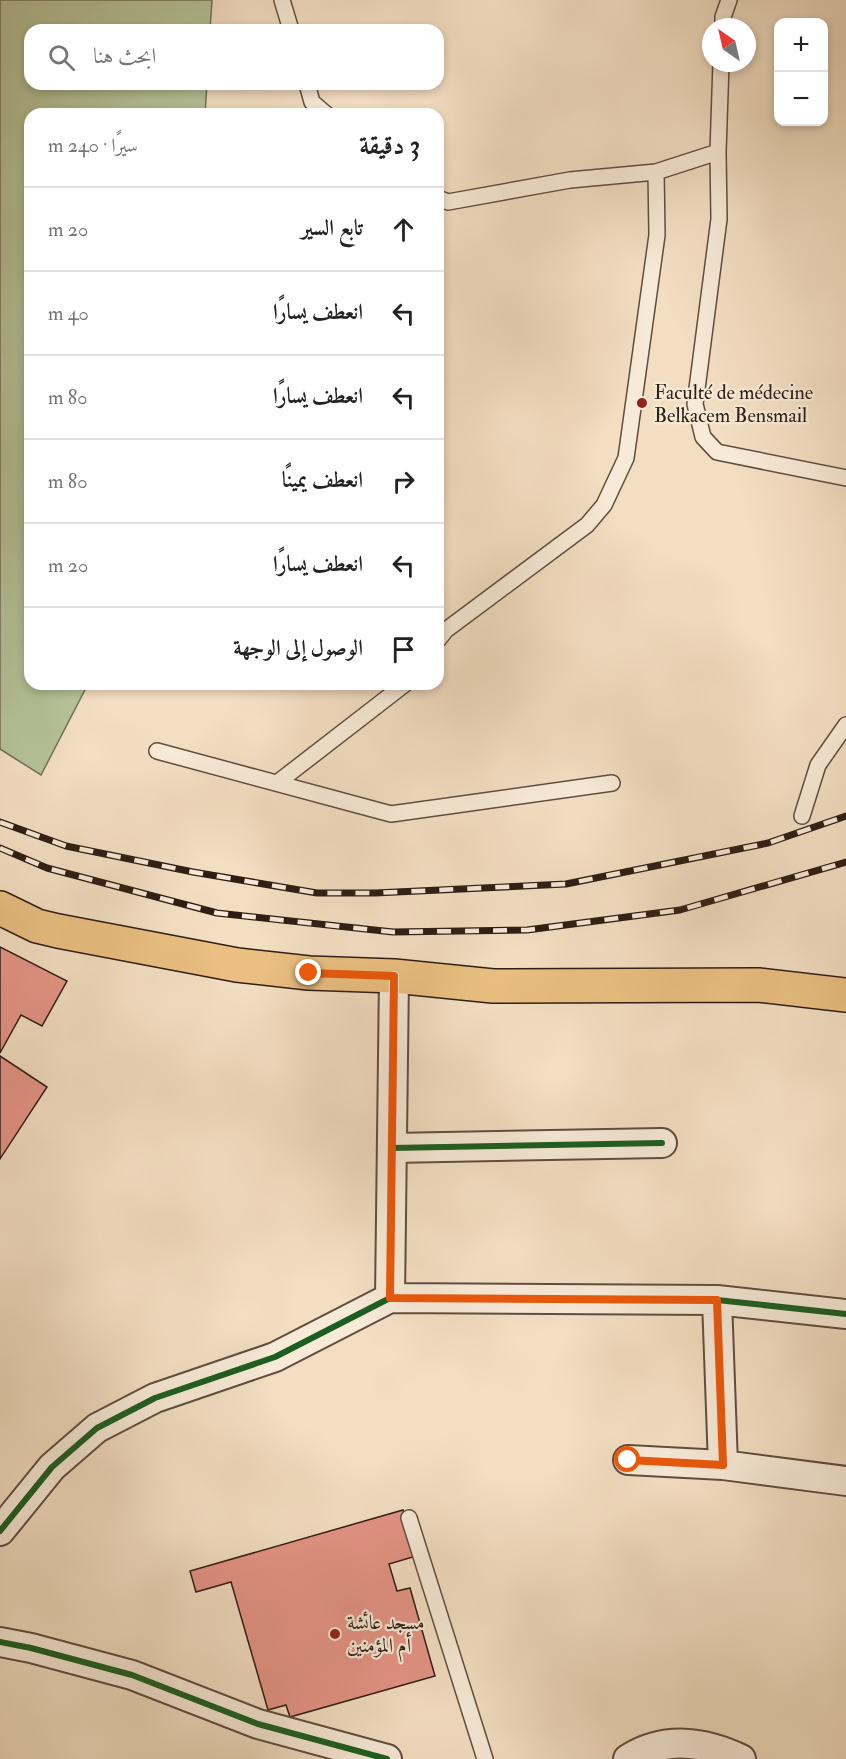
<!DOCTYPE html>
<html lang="ar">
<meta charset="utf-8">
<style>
body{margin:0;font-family:"IM FELL Double Pica",Amiri,serif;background:#f2f2f2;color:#222;direction:rtl}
.controls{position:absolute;right:18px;top:18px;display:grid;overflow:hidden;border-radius:12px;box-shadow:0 3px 9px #0003}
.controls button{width:54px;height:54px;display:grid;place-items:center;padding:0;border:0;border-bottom:2px solid #e0e0e0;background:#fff;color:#222;font:30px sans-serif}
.compass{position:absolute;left:702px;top:18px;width:54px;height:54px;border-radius:50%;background:#fff;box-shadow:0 3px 9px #0003;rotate:326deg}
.stop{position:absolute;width:18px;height:18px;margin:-14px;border:4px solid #ea580c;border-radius:50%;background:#fff}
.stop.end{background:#ea580c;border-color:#fff;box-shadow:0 2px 6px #0008}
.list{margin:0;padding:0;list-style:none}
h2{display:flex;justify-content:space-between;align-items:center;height:78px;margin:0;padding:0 24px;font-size:26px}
h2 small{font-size:20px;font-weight:400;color:#767676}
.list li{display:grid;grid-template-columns:39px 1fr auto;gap:18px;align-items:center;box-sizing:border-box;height:84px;padding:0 24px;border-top:2px solid #e0e0e0}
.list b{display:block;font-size:22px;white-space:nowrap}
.list em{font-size:20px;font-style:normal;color:#767676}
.icon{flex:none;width:33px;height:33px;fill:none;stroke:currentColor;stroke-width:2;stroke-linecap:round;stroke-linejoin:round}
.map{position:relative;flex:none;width:846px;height:1759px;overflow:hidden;direction:ltr}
.search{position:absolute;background:#fff;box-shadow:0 3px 9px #0003;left:24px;top:24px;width:420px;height:66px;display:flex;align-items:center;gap:15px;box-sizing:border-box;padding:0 21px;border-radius:18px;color:#767676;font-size:22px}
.panel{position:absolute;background:#fff;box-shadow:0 3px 9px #0003;left:24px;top:108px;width:420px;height:582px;border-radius:18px;direction:rtl}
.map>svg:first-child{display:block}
</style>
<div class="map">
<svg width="846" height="1759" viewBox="0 0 846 1759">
<rect width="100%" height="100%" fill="#f3dec2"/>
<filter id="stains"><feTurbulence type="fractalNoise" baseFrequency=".00333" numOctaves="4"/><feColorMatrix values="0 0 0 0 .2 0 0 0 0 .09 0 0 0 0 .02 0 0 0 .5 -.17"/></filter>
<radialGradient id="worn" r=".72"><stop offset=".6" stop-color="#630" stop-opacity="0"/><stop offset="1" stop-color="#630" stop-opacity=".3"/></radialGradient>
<path fill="#b5c298" stroke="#727056" stroke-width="1.5" d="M0,0H212L210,30H30V84H207L205,114H30V684H88L41,775L0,749Z"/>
<path fill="#e59486" stroke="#2f1d14" stroke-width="1.5" d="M0,947L67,981L42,1026L21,1015L0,1053Z
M0,1056L47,1087L0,1159Z
M403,1510L416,1556L389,1564L397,1591L410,1588L435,1676L290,1717L286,1705L268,1710L231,1582L196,1592L190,1571Z"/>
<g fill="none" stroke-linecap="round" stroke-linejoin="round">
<defs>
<path id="lane" d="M282,0L291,30
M723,27V17L729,0
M307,84L312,102L326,114
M718,152L719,219L695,404L703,437L717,452L846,478
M438,198L448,202L570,180L656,172L718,152L721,63
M438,640L446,630L587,525L604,505L626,458L657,235L656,172
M157,751L391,814L612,783
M277,783L405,684
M802,816L818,765L846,725
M409,1518L485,1759"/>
<path id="street" d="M392,1148L662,1143
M390,1298L394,976
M717,1300L723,1465
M628,1460L723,1465L846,1481
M0,1531L52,1467L97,1428L155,1398L275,1357L390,1298L717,1300L846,1314
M0,1642L31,1648L132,1675L258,1724L387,1759
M628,1759C664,1736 704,1741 741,1759"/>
<path id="primary" d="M0,908L37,926L58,931L237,965L309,973L394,976L493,986L758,985L846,995"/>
</defs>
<use href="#lane" stroke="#604d40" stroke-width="18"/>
<use href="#street" stroke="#604d40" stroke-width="32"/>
<use href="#primary" stroke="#2f1d14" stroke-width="36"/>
<use href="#lane" stroke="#f7ead7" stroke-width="15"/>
<use href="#street" stroke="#f7ead7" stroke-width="28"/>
<use href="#primary" stroke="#eabf81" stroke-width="33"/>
<defs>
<path id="rail" d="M0,822L66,846L193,872L317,893H375L566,884L768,843L846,816
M0,848L47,868L217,913L393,932L527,930L680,910L846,862"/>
</defs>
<use href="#rail" stroke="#2f1d14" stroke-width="7"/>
<use href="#rail" stroke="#f7ead7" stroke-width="4.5" stroke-dasharray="14" stroke-linecap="butt"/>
<defs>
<path id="cycleway" d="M392,1148L662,1143
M390,1298L394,976
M0,1531L52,1467L97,1428L155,1398L275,1357L390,1298L717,1300L846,1314
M0,1642L31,1648L132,1675L258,1724L387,1759"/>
</defs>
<use href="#cycleway" stroke="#f7ead7" stroke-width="10"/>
<use href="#cycleway" stroke="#1b5e20" stroke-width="6"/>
</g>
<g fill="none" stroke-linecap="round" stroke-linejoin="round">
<path stroke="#ea580c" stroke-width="8" d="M309,973L394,976L390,1298L717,1300L723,1465L628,1460"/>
</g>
<g fill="#8f2418" stroke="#f7ead7" stroke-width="2">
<circle cx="642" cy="403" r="6"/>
<circle cx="335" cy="1634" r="6"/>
</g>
<g text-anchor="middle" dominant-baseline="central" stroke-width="4.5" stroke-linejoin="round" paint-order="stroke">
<g font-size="20" fill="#2f1d14" stroke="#f7ead7" text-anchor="start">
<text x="654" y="392">Faculté de médecine<tspan x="654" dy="23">Belkacem Bensmail</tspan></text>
<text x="347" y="1622">مسجد عائشة<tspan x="347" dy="23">أم المؤمنين</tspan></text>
</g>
</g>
<rect width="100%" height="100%" filter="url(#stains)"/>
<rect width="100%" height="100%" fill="url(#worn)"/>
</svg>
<div class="controls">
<button>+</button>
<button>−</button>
</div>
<svg class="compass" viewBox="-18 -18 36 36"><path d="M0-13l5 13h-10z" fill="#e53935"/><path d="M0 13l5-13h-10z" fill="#767676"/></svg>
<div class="stop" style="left:628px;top:1460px"></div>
<div class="stop end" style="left:309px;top:973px"></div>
<div class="search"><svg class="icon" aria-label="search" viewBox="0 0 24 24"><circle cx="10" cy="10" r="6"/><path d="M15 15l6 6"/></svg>ابحث هنا</div>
<section class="panel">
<h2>3 دقيقة<small>سيرًا · 240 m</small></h2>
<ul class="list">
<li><svg class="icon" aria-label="ahead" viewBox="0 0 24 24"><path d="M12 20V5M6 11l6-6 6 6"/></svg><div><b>تابع السير</b></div><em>20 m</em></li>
<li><svg class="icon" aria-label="left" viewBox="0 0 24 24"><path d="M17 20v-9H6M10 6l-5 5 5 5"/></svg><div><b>انعطف يسارًا</b></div><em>40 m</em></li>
<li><svg class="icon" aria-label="left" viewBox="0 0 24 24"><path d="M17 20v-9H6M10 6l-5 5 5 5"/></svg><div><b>انعطف يسارًا</b></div><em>80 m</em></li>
<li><svg class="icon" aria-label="right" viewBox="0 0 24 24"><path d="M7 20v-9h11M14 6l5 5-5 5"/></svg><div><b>انعطف يمينًا</b></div><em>80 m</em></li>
<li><svg class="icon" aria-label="left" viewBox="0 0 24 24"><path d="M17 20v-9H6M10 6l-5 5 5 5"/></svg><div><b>انعطف يسارًا</b></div><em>20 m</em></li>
<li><svg class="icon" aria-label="arrive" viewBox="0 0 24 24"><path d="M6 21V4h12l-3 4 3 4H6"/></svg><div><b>الوصول إلى الوجهة</b></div></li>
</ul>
</section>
</div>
